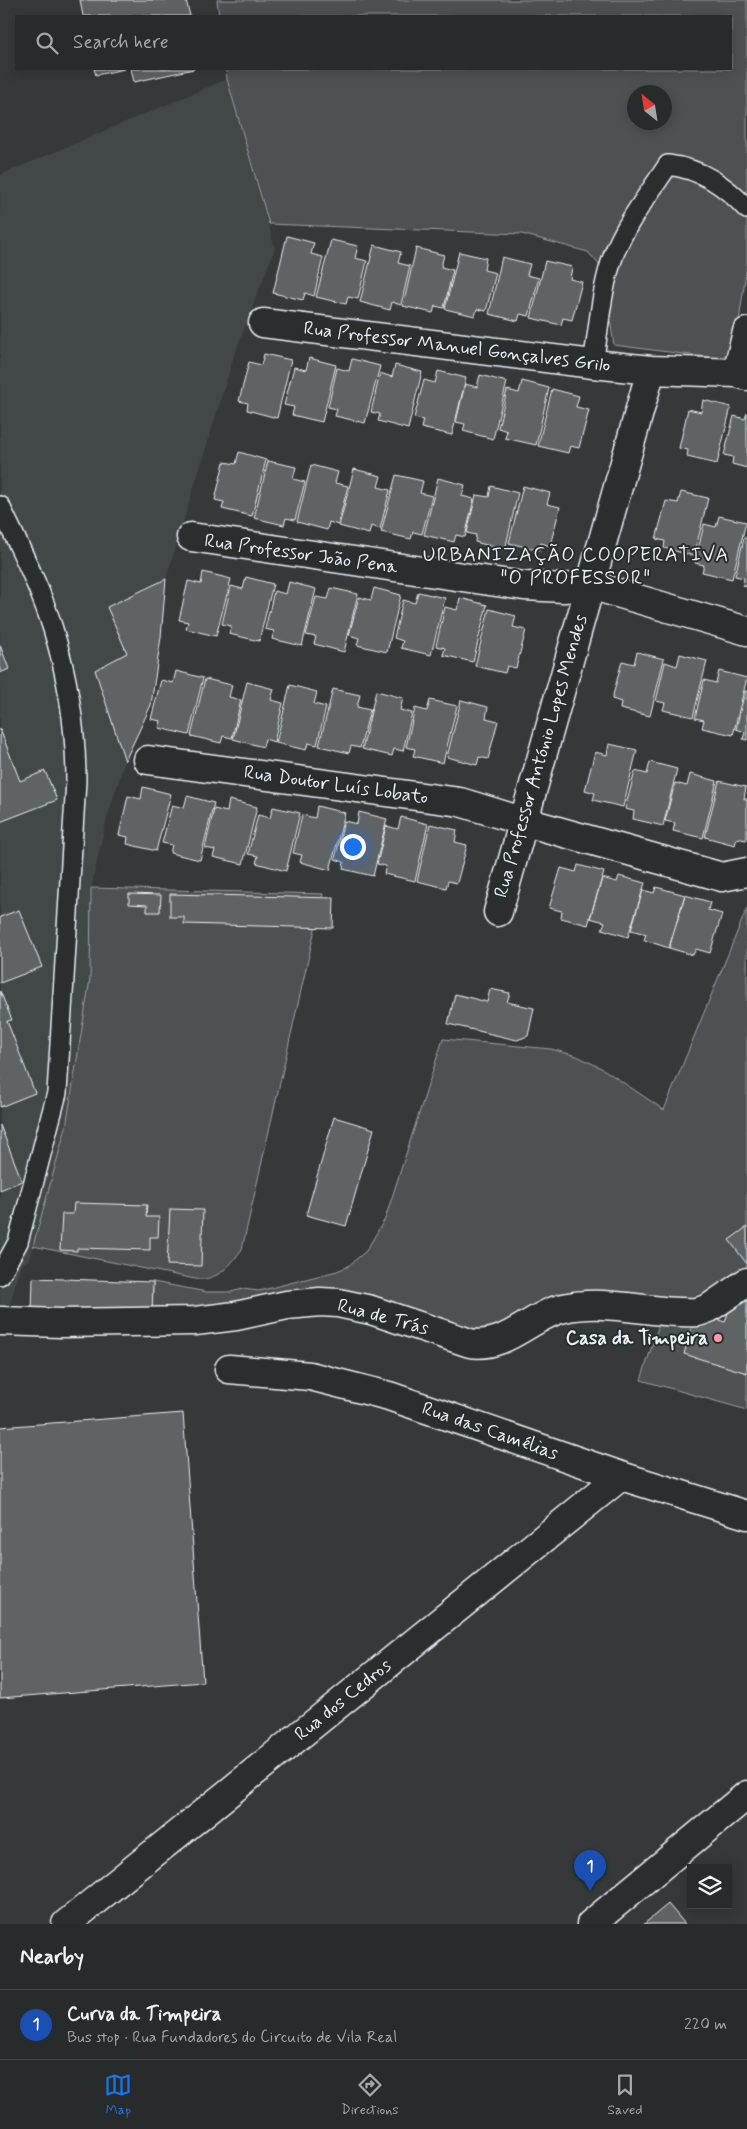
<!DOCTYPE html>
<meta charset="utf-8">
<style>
body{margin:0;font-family:Mynerve,sans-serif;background:#303334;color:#f1f3f6}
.controls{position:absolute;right:15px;bottom:15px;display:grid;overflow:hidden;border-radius:0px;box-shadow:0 2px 12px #0003}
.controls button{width:45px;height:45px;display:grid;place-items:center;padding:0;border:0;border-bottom:1px solid #444748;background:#282b2c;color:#f1f3f6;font:25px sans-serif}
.compass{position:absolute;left:627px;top:85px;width:45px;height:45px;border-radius:50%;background:#282b2c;box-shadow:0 2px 12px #0003;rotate:330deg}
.you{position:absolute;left:352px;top:846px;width:18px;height:18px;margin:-12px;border:4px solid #fff;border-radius:50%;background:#1a73e8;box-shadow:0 0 0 8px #1a73e833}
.badge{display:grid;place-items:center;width:32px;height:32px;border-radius:50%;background:#1a73e8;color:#fff;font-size:16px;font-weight:700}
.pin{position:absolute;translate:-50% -41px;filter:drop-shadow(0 1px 2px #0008)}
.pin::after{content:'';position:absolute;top:26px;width:18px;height:15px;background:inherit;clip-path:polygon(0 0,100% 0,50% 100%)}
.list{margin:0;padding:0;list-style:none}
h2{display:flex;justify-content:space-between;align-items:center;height:65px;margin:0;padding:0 20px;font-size:21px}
h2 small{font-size:16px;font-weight:400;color:#a5a7a9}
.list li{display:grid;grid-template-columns:32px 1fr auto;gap:15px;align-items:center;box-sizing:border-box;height:70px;padding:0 20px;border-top:1px solid #444748}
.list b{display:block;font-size:19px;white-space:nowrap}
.list p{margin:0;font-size:16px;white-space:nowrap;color:#a5a7a9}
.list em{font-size:16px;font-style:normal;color:#a5a7a9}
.icon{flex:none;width:28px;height:28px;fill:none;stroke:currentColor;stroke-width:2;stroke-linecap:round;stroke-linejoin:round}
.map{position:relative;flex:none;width:747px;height:1924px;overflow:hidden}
.search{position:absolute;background:#282b2c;box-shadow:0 2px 12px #0003;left:15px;right:15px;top:15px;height:55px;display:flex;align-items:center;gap:12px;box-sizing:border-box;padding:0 18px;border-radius:0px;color:#a5a7a9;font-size:19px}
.sheet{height:135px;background:#282b2c}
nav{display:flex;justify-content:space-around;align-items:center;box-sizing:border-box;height:70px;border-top:1px solid #444748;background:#282b2c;font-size:14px;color:#a5a7a9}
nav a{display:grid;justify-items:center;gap:2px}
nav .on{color:#1a73e8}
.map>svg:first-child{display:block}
</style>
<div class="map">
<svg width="747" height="1924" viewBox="0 0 747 1924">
<rect width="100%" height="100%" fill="#35393a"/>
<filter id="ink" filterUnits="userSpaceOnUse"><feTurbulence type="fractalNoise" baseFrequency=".02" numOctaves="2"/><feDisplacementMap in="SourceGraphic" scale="10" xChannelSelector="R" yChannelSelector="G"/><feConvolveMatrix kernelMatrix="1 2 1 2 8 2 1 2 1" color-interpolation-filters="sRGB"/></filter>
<g filter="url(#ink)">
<path fill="#424647" d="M227,79L275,248L234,356L166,579L161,637L151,705L125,761L106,822L91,888L90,979L66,1127L30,1259L20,1266L10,1305L0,1308V175Z"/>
<path fill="#4d5152" stroke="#9aa1a5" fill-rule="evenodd" d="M217,0H747V265L736,342L729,355L715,358L614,345L602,268L588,252L522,234L269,224L227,79L226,69H731V16H219ZM634,92H664V122H634Z
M91,888L323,894L242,1249C230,1266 218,1281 195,1279L33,1246L66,1127L90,979Z
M747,908V1277L702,1309L563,1298L484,1339L383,1309L152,1316L153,1282L207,1292H231L243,1289L259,1291L337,1271L347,1267L366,1251L385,1219L443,1039L551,1049L577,1056L603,1069L664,1110Z
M747,1288V1410L641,1380L661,1318L725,1322Z"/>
<path fill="#5f6365" stroke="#e8f1f8" d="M80,0H186L190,16H83Z
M94,69H125L96,75Z
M131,69H194L134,82Z
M287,236L314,243L311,254L323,257L314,296L305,293L303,300L273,293Z
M331,240L358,246L355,258L367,261L358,299L348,297L346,304L316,297Z
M374,245L401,252L398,263L410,266L401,305L392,302L390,310L360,302Z
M416,248L444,255L441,267L453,270L444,308L435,306L433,313L403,306Z
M459,252L486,258L484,270L496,273L486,311L477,309L475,316L445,309Z
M502,257L530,264L527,275L539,278L529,316L520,314L518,321L489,314Z
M545,261L572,267L570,279L582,282L572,320L563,318L561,325L531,318Z
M264,354L291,360L277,418L247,410L248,403L239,401L249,362L261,365Z
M309,358L336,365L322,422L292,415L294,407L284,405L294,367L306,370Z
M352,359L380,366L365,423L335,416L337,409L328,407L337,368L349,371Z
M395,365L422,372L408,429L378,421L380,414L371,412L380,373L392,377Z
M438,371L466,378L452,435L421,428L423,420L414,418L424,380L435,383Z
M480,375L507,382L493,439L463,431L465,424L456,422L465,384L477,387Z
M522,381L549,388L536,445L505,438L507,431L498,428L507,390L519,393Z
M552,389L579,396L576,407L589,410L579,448L570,446L568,453L538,446Z
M703,400L731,407L717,464L687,457L688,450L679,448L688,409L701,412Z
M747,413V468L732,464L733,457L724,455L734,416L745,419Z
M239,452L266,460L252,516L222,509L224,502L215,500L224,462L236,464Z
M268,461L296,467L293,479L305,482L295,520L286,518L284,525L254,518Z
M311,465L338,472L335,483L348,486L338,525L329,522L327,530L297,522Z
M354,469L381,476L378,487L390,490L380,529L371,526L369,534L339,526Z
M396,475L423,481L420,493L432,496L422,534L413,532L411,539L381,532Z
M438,478L465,485L462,496L474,499L465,537L456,535L454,542L424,535Z
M491,486L518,493L505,550L475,542L476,535L467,533L476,495L489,497Z
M523,486L550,493L547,504L560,507L550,546L541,543L539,550L509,543Z
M681,492L708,498L694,556L664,548L665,541L656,539L666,501L678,503Z
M719,516L746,522L732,579L702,572L704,565L695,563L704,524L716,527Z
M744,538H747V587L743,586L744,578L735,576Z
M203,572L231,579L216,636L186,629L188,622L179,620L188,581L201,584Z
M246,577L273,584L259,641L229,634L231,626L222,624L231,586L243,589Z
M166,579L161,637L151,705L125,761L95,670L127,653L107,607Z
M289,582L316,589L302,646L272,639L274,631L265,629L274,591L286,594Z
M331,588L358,594L344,652L314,644L316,637L306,635L316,597L328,599Z
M374,588L401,595L387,652L357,645L359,638L349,635L359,597L371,600Z
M418,592L445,598L431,655L401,648L403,641L394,638L403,600L415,603Z
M460,598L487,605L473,662L443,655L445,648L436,646L445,607L457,610Z
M489,609L516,616L513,627L526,630L516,668L507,666L505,673L475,666Z
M0,645L9,669L0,673Z
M637,652L664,659L650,716L620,709L621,702L612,699L622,661L634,664Z
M680,654L707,661L693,717L663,710L665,703L656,701L665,662L677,666Z
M176,671L203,678L189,735L159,728L161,721L151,719L161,680L173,683Z
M719,671L747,678L733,735L702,728L704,720L695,718L704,680L716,683Z
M205,679L232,685L229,697L241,700L232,738L223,736L221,743L191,736Z
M247,682L274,689L271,700L283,703L274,742L265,739L263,747L233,739Z
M290,685L317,692L314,704L326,707L317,745L308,743L306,750L276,743Z
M333,689L360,695L357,707L370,710L360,748L351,746L349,753L319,746Z
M376,691L403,698L400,710L412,713L403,751L394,749L392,756L362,749Z
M745,691H747V740L743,739L745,732L736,729Z
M430,700L457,706L443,763L413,756L415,749L406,747L415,708L427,711Z
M461,700L488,707L486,718L498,721L488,759L479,757L477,765L447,757Z
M0,729L20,781L45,771L57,800L0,822Z
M609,744L637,750L623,807L593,800L595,793L585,790L595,752L607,755Z
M650,762L677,769L663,826L633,819L634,811L625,809L635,771L647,774Z
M690,774L717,781L703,838L673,831L675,823L665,821L675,783L687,786Z
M719,781L746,787L744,799H747V838L746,840L737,838L735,845L705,837Z
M143,787L171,794L156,851L127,844L128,837L119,835L128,796L141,799Z
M187,796L214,803L200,860L170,853L172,845L162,843L172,805L184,808Z
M229,800L257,807L243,864L213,857L215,850L205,848L214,809L227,812Z
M317,806L345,813L330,870L300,862L302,855L293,853L302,815L315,818Z
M273,807L300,813L286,871L256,863L258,856L248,854L258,815L270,818Z
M359,812L387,819L373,876L343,869L344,862L335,859L344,821L357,824Z
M401,817L428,824L415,881L384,874L386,866L377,864L386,826L398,829Z
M430,824L457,830L455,842L467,845L457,883L448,881L446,888L417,881Z
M578,865L604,872L588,925L561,918L562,911L549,908L561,868L576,872Z
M619,876L645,883L628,937L602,929L605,922L590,918L602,878L617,882Z
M656,887L685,895L669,948L644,940L646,934L631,930L643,890L654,893Z
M129,894L161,895L160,912H147V905L129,904Z
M170,894L334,898L333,928L184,924V917H170Z
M685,895L710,902L708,910L722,914L710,953L696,949L693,955L669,948Z
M19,910L42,967L0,983V917Z
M490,989L510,993L507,1002L534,1008L528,1036L517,1040L448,1024L455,994L487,1002Z
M0,991L12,1020L7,1021L35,1093L0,1107Z
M334,1117L374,1129L346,1226L306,1215Z
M0,1125L22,1181L0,1190Z
M74,1203L147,1205L146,1217H159L158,1237H150V1250L77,1248V1251L60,1250L62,1214H73Z
M170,1209L203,1210L201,1266L167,1265Z
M747,1227V1264L729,1240Z
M33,1278L153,1282L152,1316L32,1312Z
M747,1288V1373L684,1354L696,1313L725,1322L733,1297Z
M183,1413L203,1682L0,1698V1427Z
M668,1904L685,1924H644Z"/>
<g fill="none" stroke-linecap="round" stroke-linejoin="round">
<defs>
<path id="service" d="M593,364C599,328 601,288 614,254C626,222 650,193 668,165C701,169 725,185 747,209
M0,506C19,546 40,587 53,629C68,678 76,731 76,781L57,1093L18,1242L0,1275"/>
<path id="minor" d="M263,323L593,364L651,370L737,373L747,376
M737,373L747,332
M191,537L524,586L564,588L590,585L747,631
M148,760L460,802L522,821L722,877L747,872
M498,912L651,370
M0,1321L61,1323L195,1321L236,1316L287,1305L320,1302L338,1303L371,1310L470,1343C507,1349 531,1315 564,1308C608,1298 654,1315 698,1312L709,1308L747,1282
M229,1369L310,1376L389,1396L621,1476L747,1515
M66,1924L621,1476"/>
<path id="primary" d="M591,1924L747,1795"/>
</defs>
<use href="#service" stroke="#e8f1f8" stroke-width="22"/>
<use href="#minor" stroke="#e8f1f8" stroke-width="31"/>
<use href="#primary" stroke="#e8f1f8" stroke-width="31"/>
<use href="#service" stroke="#2a2d2e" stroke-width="19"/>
<use href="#minor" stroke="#2a2d2e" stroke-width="28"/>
<use href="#primary" stroke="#2a2d2e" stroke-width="28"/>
</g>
</g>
<circle fill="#ff9aa2" stroke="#2a2d2e" stroke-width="2" cx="718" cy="1338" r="5"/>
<g text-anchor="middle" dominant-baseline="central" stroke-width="4" stroke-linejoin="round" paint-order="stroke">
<g font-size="19" fill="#e8f1f8" stroke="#2a2d2e">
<text transform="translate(457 347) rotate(7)">Rua Professor Manuel Gonçalves Grilo</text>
<text transform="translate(301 554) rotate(8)">Rua Professor João Pena</text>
<text transform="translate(541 756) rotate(-74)">Rua Professor António Lopes Mendes</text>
<text transform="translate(336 785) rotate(8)">Rua Doutor Luís Lobato</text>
<text transform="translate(383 1317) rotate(15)">Rua de Trás</text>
<text transform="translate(490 1431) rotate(19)">Rua das Camélias</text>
<text transform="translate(343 1700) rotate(-39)">Rua dos Cedros</text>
</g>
<g font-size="19" font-weight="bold" fill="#e8f1f8" stroke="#2a2d2e" text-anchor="end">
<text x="708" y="1338">Casa da Timpeira</text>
</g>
<g font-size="20" letter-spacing="1" fill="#e8f1f8" stroke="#2a2d2e">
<text x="576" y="555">URBANIZAÇÃO COOPERATIVA<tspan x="576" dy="23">"O PROFESSOR"</tspan></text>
</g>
</g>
</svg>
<div class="controls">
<button><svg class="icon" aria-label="layers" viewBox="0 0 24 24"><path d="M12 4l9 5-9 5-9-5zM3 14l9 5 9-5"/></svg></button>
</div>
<svg class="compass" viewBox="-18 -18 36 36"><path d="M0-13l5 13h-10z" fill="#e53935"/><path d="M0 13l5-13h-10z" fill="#a5a7a9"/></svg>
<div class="you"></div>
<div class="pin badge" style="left:590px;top:1891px;background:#1a4fb4">1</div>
<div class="search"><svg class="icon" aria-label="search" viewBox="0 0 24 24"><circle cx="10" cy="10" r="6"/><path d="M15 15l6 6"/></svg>Search here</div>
</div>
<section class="sheet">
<h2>Nearby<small></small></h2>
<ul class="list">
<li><span class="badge" style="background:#1a4fb4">1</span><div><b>Curva da Timpeira</b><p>Bus stop · Rua Fundadores do Circuito de Vila Real</p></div><em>220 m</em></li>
</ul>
</section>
<nav>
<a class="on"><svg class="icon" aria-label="map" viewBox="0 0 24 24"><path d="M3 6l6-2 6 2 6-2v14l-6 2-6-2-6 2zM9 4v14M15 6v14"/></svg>Map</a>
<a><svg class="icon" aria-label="directions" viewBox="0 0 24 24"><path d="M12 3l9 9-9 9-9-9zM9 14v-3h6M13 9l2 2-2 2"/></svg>Directions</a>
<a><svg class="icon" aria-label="saved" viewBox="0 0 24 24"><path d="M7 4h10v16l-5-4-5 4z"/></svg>Saved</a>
</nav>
